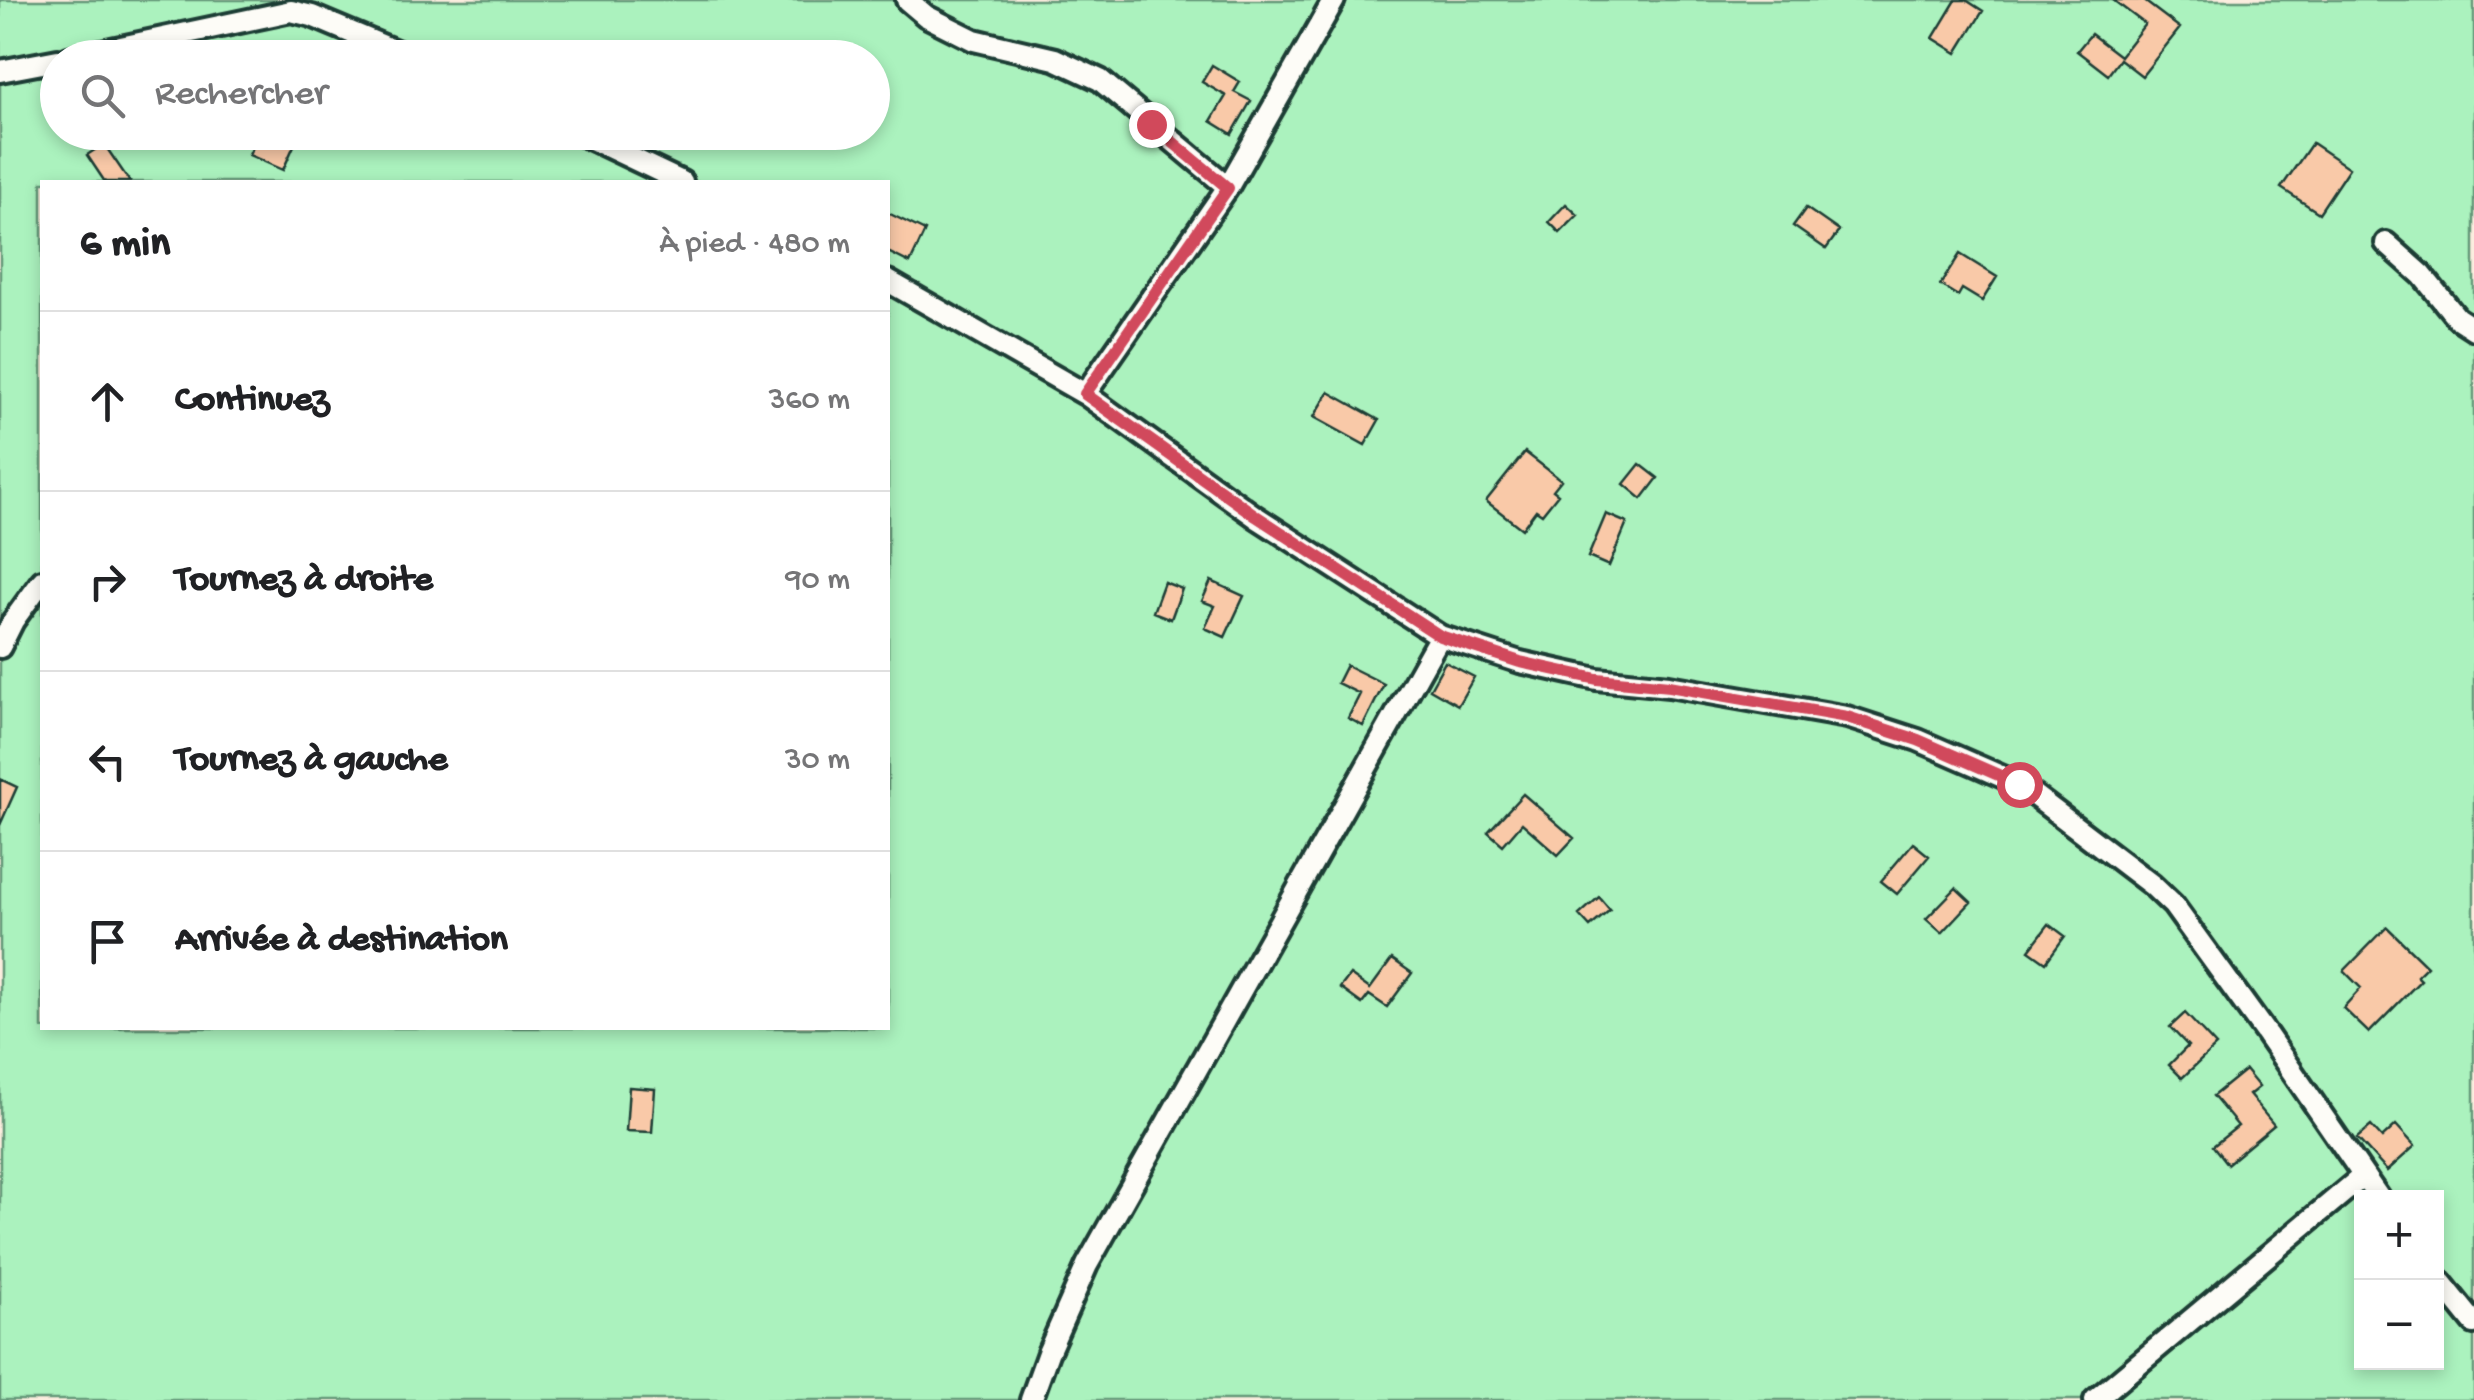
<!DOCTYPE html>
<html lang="fr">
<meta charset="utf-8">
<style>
body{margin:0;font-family:"Gochi Hand",sans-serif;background:#f2f2f2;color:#202124}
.controls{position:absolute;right:30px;bottom:30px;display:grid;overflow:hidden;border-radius:0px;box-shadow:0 5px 15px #0003}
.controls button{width:90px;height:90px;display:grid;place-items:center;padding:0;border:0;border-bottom:2px solid #e0e0e0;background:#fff;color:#202124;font:50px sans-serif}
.stop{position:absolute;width:30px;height:30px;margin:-22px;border:8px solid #d1495b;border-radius:50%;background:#fff}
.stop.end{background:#d1495b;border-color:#fff;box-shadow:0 2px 10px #0008}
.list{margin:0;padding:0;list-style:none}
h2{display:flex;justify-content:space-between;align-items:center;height:130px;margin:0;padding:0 40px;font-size:42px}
h2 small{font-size:32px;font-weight:400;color:#757577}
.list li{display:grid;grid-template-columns:65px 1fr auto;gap:30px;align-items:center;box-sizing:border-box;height:180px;padding:0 40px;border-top:2px solid #e0e0e0}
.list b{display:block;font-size:38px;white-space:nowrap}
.list em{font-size:32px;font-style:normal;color:#757577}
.icon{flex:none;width:55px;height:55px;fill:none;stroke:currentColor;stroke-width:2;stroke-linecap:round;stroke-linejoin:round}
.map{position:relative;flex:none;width:2474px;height:1400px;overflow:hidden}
.search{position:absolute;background:#fff;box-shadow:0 5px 15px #0003;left:40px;top:40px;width:850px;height:110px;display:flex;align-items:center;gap:25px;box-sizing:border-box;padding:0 35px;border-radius:55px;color:#757577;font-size:38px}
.panel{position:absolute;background:#fff;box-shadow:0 5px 15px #0003;left:40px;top:180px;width:850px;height:850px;border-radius:0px}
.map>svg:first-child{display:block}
</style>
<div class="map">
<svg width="2474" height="1400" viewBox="0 0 2474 1400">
<rect width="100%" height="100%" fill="#fceddf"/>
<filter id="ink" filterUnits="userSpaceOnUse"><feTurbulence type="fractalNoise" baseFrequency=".01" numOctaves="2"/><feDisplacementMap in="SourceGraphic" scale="20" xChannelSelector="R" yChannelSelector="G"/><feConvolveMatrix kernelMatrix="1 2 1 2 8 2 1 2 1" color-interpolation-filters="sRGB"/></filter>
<g filter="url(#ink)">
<path fill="#abf2be" stroke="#659879" stroke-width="2.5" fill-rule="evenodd" d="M0,0H2474V1400H0ZM58,58H872V132H58ZM42,182H888V1028H42ZM2362,1198H2436V1362H2362Z"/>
<path fill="#f9c9a8" stroke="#1f3d34" stroke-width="2.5" d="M1956,0H1966L1983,11L1957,53L1933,38Z
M2113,0H2143L2180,28L2142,76L2120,59L2108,75L2077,51L2091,34L2120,56L2145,24Z
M1212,65L1240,82L1234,92L1251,101L1232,134L1211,121L1226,96L1202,82Z
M260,132H300L283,170L249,155Z
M2312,143L2349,168L2319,213L2281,188Z
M104,144L130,182H105L87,155Z
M1566,204L1578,215L1560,233L1549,222Z
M1806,208L1839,231L1826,249L1793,226Z
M888,213L925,231L910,263L888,252Z
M1960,254L1997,277L1982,301L1962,289L1958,296L1940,285Z
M1329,392L1379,420L1365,445L1314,417Z
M1525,452L1561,480L1553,490L1558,494L1542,514L1536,510L1522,529L1486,501Z
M1640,464L1658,478L1642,499L1624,484Z
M1606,514L1627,523L1609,566L1588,557Z
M1211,581L1244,596L1225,637L1205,628L1215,606L1202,601Z
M1164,582L1182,589L1171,619L1153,612Z
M1445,662L1474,677L1458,705L1430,689Z
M1346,665L1384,684L1363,726L1348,718L1360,694L1337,683Z
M0,779L17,787L0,825Z
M1523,794L1574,838L1558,855L1522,823L1503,845L1488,832Z
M1913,843L1929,856L1897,894L1881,881Z
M1956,888L1971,902L1942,933L1926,919Z
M1599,897L1610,910L1590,927L1579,915Z
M2049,924L2065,936L2046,962L2029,950Z
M2387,927L2427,966L2417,976L2421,980L2369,1033L2343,1008L2361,988L2344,971Z
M1392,959L1412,973L1387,1007L1369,995L1362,1004L1340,988L1350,975L1370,989Z
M2185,1013L2216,1046L2182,1078L2169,1065L2188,1046L2170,1027Z
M2245,1070L2259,1087L2249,1095L2274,1125L2227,1164L2213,1146L2238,1126L2213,1096Z
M629,1087L655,1089L652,1132L626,1131Z
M2396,1125L2415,1146L2387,1171L2357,1138L2371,1126L2382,1138Z"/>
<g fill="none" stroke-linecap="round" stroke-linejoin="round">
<defs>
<path id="minor" d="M907,0L926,16L974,40L1055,59L1100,80L1228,187
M69,58L291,11L312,16L412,58
M0,71L58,60
M577,132L682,182
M2386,243L2422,275L2457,318L2474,329
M888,281L1085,394L1256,517L1440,636L1520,662L1597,679L1669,686L1847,717L1918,740L2019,784L2152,885L2173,905L2267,1035L2379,1198
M1085,394L1228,187L1334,0
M0,647L13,621L42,581
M2436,1276L2474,1323
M1031,1400L1048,1353L1087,1265L1440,636
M2095,1400L2363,1176"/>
</defs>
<use href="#minor" stroke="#1f3d34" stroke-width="28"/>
<use href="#minor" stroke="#fdfcf7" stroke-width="20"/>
</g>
</g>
<g fill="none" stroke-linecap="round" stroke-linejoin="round" filter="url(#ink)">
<path stroke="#d1495b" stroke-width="12" d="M1151,124L1228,188L1085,394L1256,516L1440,636L1520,662L1597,679L1669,686L1847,717L1918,740L2019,784"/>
</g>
</svg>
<div class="controls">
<button>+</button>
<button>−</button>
</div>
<div class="stop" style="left:2019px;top:784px"></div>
<div class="stop end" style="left:1151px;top:124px"></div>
<div class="search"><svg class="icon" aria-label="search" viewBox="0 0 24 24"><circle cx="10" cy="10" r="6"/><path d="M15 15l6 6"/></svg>Rechercher</div>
<section class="panel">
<h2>6 min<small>À pied · 480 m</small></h2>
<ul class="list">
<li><svg class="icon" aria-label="ahead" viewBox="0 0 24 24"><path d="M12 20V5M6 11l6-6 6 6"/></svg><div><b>Continuez</b></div><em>360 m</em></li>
<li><svg class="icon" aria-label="right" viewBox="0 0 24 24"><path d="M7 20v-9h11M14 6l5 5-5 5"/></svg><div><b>Tournez à droite</b></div><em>90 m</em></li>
<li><svg class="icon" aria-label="left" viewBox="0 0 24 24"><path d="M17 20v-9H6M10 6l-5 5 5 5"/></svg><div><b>Tournez à gauche</b></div><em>30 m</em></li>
<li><svg class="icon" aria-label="arrive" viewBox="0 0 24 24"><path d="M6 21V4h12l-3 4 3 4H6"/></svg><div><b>Arrivée à destination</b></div></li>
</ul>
</section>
</div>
